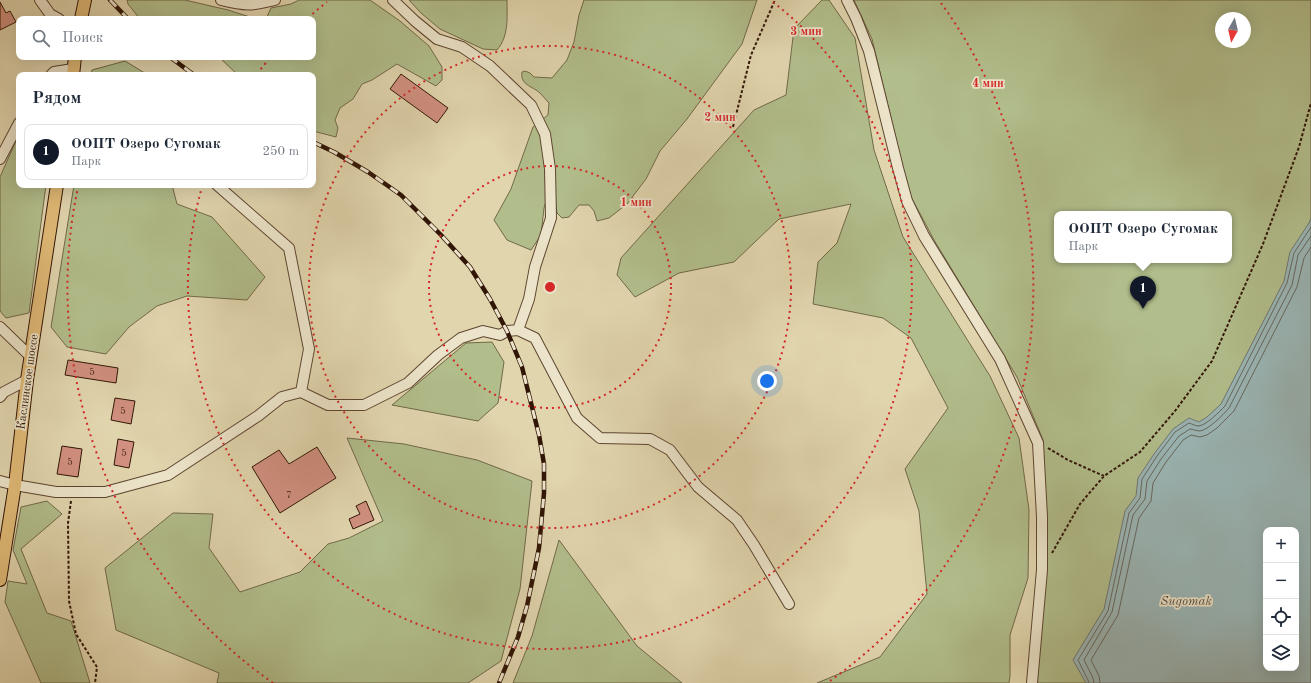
<!DOCTYPE html>
<html lang="ru">
<meta charset="utf-8">
<style>
body{margin:0;font-family:"Old Standard TT",serif;background:#f2f2f3;color:#1f2937}
.controls{position:absolute;right:12px;bottom:12px;display:grid;overflow:hidden;border-radius:8px;box-shadow:0 4px 16px #0002}
.controls button{width:36px;height:36px;display:grid;place-items:center;padding:0;border:0;border-bottom:1px solid #e0e1e3;background:#fff;color:#1f2937;font:20px sans-serif}
.compass{position:absolute;left:1215px;top:12px;width:36px;height:36px;border-radius:50%;background:#fff;box-shadow:0 4px 16px #0002;rotate:188deg}
.you{position:absolute;left:767px;top:381px;width:14px;height:14px;margin:-10px;border:3px solid #fff;border-radius:50%;background:#1a73e8;box-shadow:0 0 0 6px #1a73e833}
.badge{display:grid;place-items:center;width:26px;height:26px;border-radius:50%;background:#111827;color:#fff;font-size:13px;font-weight:700}
.pin{position:absolute;translate:-50% -33px;filter:drop-shadow(0 1px 2px #0008)}
.pin::after{content:'';position:absolute;top:21px;width:14px;height:12px;background:inherit;clip-path:polygon(0 0,100% 0,50% 100%)}
.popup{position:absolute;left:1054px;top:211px;width:178px;height:52px;box-sizing:border-box;display:grid;place-content:center;border-radius:8px;background:#fff;filter:drop-shadow(0 1px 3px #0005);font-size:13px;white-space:nowrap;color:#747a83}
.popup b{font-size:15px;color:#1f2937}
.popup::after{content:'';position:absolute;left:50%;top:100%;margin-left:-8px;border:8px solid transparent;border-top-color:#fff}
.list{margin:0;padding:0;list-style:none}
h2{display:flex;justify-content:space-between;align-items:center;height:52px;margin:0;padding:0 16px;font-size:17px}
h2 small{font-size:13px;font-weight:400;color:#747a83}
.list li{display:grid;grid-template-columns:26px 1fr auto;gap:12px;align-items:center;box-sizing:border-box;height:56px;margin:0 8px 8px;padding:0 8px;border:1px solid #e0e1e3;border-radius:8px}
.list b{display:block;font-size:15px;white-space:nowrap}
.list p{margin:0;font-size:13px;white-space:nowrap;color:#747a83}
.list em{font-size:13px;font-style:normal;color:#747a83}
.icon{flex:none;width:22px;height:22px;fill:none;stroke:currentColor;stroke-width:2;stroke-linecap:round;stroke-linejoin:round}
.map{position:relative;flex:none;width:1311px;height:683px;overflow:hidden}
.search{position:absolute;background:#fff;box-shadow:0 4px 16px #0002;left:16px;top:16px;width:300px;height:44px;display:flex;align-items:center;gap:10px;box-sizing:border-box;padding:0 14px;border-radius:8px;color:#747a83;font-size:15px}
.panel{position:absolute;background:#fff;box-shadow:0 4px 16px #0002;left:16px;top:72px;width:300px;height:116px;border-radius:8px}
.map>svg:first-child{display:block}
</style>
<div class="map">
<svg width="1311" height="683" viewBox="0 0 1311 683">
<rect width="100%" height="100%" fill="#e1d5ae"/>
<filter id="stains"><feTurbulence type="fractalNoise" baseFrequency=".005" numOctaves="4"/><feColorMatrix values="0 0 0 0 .2 0 0 0 0 .09 0 0 0 0 .02 0 0 0 .5 -.17"/></filter>
<radialGradient id="worn" r=".72"><stop offset=".6" stop-color="#630" stop-opacity="0"/><stop offset="1" stop-color="#630" stop-opacity=".3"/></radialGradient>
<path fill="#b1bd8b" stroke="#716948" fill-rule="evenodd" d="M127,0H185L228,10L250,17V19H140L128,4Z
M299,0H370L400,21L429,46L442,67V80L436,86L397,64L372,80L362,84L353,99L340,108L335,120L338,128L336,137L313,131V75H238L221,59L213,57H313V19H266L271,8L291,4Z
M409,0H507C507,18 509,36 497,50L483,49L440,29L421,13Z
M584,0H757L742,44L687,119L660,151L646,179L627,204L609,218L597,221L594,211L589,205H579L569,217L562,218L557,213L555,202L546,201L544,208L541,235L531,250L507,240L494,220L511,189L533,127L548,115L549,103C546,100 543,96 540,93C532,86 520,85 522,72L525,71L530,73L534,77L552,78L567,60L574,42L579,15Z
M822,0H829L855,38L874,150L903,237L990,376L1019,438L1029,510L1028,578L1010,635V676L1009,683H817L880,657L927,594L919,511L905,469L948,408L911,338L883,318L813,304L818,262L837,243L851,204L779,219L734,262L679,273L635,297L617,275L621,258L754,110L786,95L794,29Z
M854,0H1311V683H1036L1046,512L1043,440L1017,377L934,240L909,193L872,39ZM1221,18H1245V42H1221ZM1057,214H1229V260H1057ZM1266,530H1296V668H1266Z
M125,61L148,75H91L92,70Z
M19,134V185H46L29,313L6,318L0,311V177Z
M74,185H172L177,204L212,217L265,277L247,300L187,296L157,306L129,327L106,354L67,347L51,327Z
M492,342L504,362L498,403L478,421L392,405L466,343Z
M347,438L404,444L477,460L532,481L520,589L501,661L468,683H217L219,673L116,630L105,568L173,513L213,514L209,548L240,592L300,572L328,544L349,538L383,521Z
M47,501L62,514L21,549L47,613L71,621L90,683H41L5,602L8,581L27,584L13,550L21,507Z
M559,540L637,646L682,683H513L532,636Z"/>
<path fill="#9ab6b6" stroke="#707670" fill-rule="evenodd" d="M1311,218V683H1086L1073,660L1104,609L1125,511L1136,496L1138,478L1154,454L1173,429L1189,418L1199,422L1207,417L1221,404L1284,281L1290,252L1309,223ZM1266,530H1296V668H1266Z"/>
<g fill="none" stroke-linecap="round" stroke-linejoin="round">
<path stroke="#66665e" stroke-width="1" d="M1089,683L1088,680L1078,660L1108,611L1129,513L1140,498L1142,479L1157,456L1175,432L1189,423C1192,424 1196,426 1198,426C1206,426 1220,411 1225,406L1287,283L1294,253L1311,227
M1094,683L1093,678L1084,660L1112,612L1133,515L1145,499L1147,481L1161,459L1179,436L1190,429C1193,429 1196,431 1200,431C1208,430 1223,415 1229,408L1292,285L1298,255L1311,236
M1100,683L1099,676L1091,660L1118,615L1139,518L1151,501L1153,483L1166,462L1183,440L1191,435L1200,437L1207,435L1217,428L1234,411L1297,287L1304,258L1311,247"/>
</g>
<path fill="#d19080" stroke="#311506" d="M0,2L6,13L10,11L16,22L0,30Z
M401,74L448,108L437,123L390,89Z
M68,360L118,368L116,383L65,375Z
M115,398L135,401L131,424L111,420Z
M118,439L134,442L129,468L114,465Z
M62,446L82,449L78,477L57,474Z
M317,447L336,478L280,513L252,467L279,450L289,464Z
M366,501L374,520L353,529L349,519L360,514L356,506Z"/>
<g fill="none" stroke-linecap="round" stroke-linejoin="round">
<defs>
<path id="minor" d="M40,0L50,14L59,19
M221,0C245,6 251,6 275,0
M847,0L856,18L869,51L898,168L907,201L924,236L1000,359L1038,443L1042,517V570L1032,683
M51,75L54,72L73,69
M0,159L19,123
M217,185L289,248L309,349L301,392
M0,327L31,357
M518,330L535,338L577,418L600,438L650,439L670,450L698,487L737,520L754,545L789,604
M0,397L4,392L27,380
M0,481L15,485L56,492H105L168,475L258,416L282,397L301,392L328,405H364L408,383L438,355L461,338L483,331L500,335L507,331L518,330L529,299L535,267L551,218L550,169L545,134L531,105L490,66L462,47L437,39L415,21L393,0"/>
<path id="major" d="M81,19L85,0
M73,75L75,57
M0,580L15,485L27,380L57,185"/>
</defs>
<use href="#minor" stroke="#5d4530" stroke-width="12"/>
<use href="#major" stroke="#311506" stroke-width="14"/>
<path stroke="#311506" stroke-width="2" stroke-dasharray="3 2" stroke-linecap="butt" d="M733,127L751,55L775,0
M1048,448L1068,460L1104,476
M71,501L68,523L69,601L76,634L97,667L95,683
M1052,553L1080,504L1104,476L1140,452L1175,411L1212,361L1263,244L1299,147L1311,103"/>
<use href="#minor" stroke="#ece4ca" stroke-width="10"/>
<use href="#major" stroke="#e0ba77" stroke-width="12"/>
<defs>
<path id="rail" d="M110,0L128,19
M170,57L194,75
M313,142L334,152L368,172L401,195L441,235L470,267L490,299L507,331L522,367L539,435L544,464V493L539,548L527,606L518,637L499,683"/>
</defs>
<use href="#rail" stroke="#311506" stroke-width="4.5"/>
<use href="#rail" stroke="#ece4ca" stroke-width="3" stroke-dasharray="9" stroke-linecap="butt"/>
</g>
<g fill="none" stroke="#d62828" stroke-width="2" stroke-dasharray="2 4">
<circle cx="550" cy="287" r="121"/>
<circle cx="550" cy="287" r="241"/>
<path d="M257 74A362 362 0 0 1 269 59M308 18A362 362 0 0 1 327 2M773 2A362 362 0 1 1 202 187"/>
<path d="M273 683A483 483 0 0 1 78 187M941 3A483 483 0 0 1 827 683"/>
</g>
<g text-anchor="middle" dominant-baseline="central" stroke-width="3.5" stroke-linejoin="round" paint-order="stroke">
<g font-size="10" fill="#593424">
<text x="92" y="372">5</text>
<text x="123" y="411">5</text>
<text x="124" y="453">5</text>
<text x="70" y="462">5</text>
<text x="289" y="495">7</text>
</g>
<g font-size="12" fill="#311506" stroke="#ece4ca">
<text transform="translate(28 382) rotate(-82)">Каслинское шоссе</text>
</g>
<g font-size="13" font-style="italic" fill="#564d44" stroke="#ece4ca">
<text x="1186" y="601">Sugomak</text>
</g>
</g>
<circle cx="550" cy="287" r="6" fill="#d62828" stroke="#ece4ca" stroke-width="2"/>
<g font-size="12" text-anchor="middle" font-weight="bold" fill="#d62828" stroke="#ece4ca" stroke-width="3.5" stroke-linejoin="round" paint-order="stroke">
<text x="806" y="35">3 мин</text>
<text x="988" y="87">4 мин</text>
<text x="720" y="121">2 мин</text>
<text x="636" y="206">1 мин</text>
</g>
<rect width="100%" height="100%" filter="url(#stains)"/>
<rect width="100%" height="100%" fill="url(#worn)"/>
</svg>
<div class="controls">
<button>+</button>
<button>−</button>
<button><svg class="icon" aria-label="locate" viewBox="0 0 24 24"><circle cx="12" cy="12" r="6"/><path d="M12 2v4M12 18v4M2 12h4M18 12h4"/></svg></button>
<button><svg class="icon" aria-label="layers" viewBox="0 0 24 24"><path d="M12 4l9 5-9 5-9-5zM3 14l9 5 9-5"/></svg></button>
</div>
<svg class="compass" viewBox="-18 -18 36 36"><path d="M0-13l5 13h-10z" fill="#e53935"/><path d="M0 13l5-13h-10z" fill="#747a83"/></svg>
<div class="you"></div>
<div class="pin badge" style="left:1143px;top:309px">1</div>
<div class="popup"><b>ООПТ Озеро Сугомак</b>Парк</div>
<div class="search"><svg class="icon" aria-label="search" viewBox="0 0 24 24"><circle cx="10" cy="10" r="6"/><path d="M15 15l6 6"/></svg>Поиск</div>
<section class="panel">
<h2>Рядом<small></small></h2>
<ul class="list">
<li><span class="badge">1</span><div><b>ООПТ Озеро Сугомак</b><p>Парк</p></div><em>250 m</em></li>
</ul>
</section>
</div>
